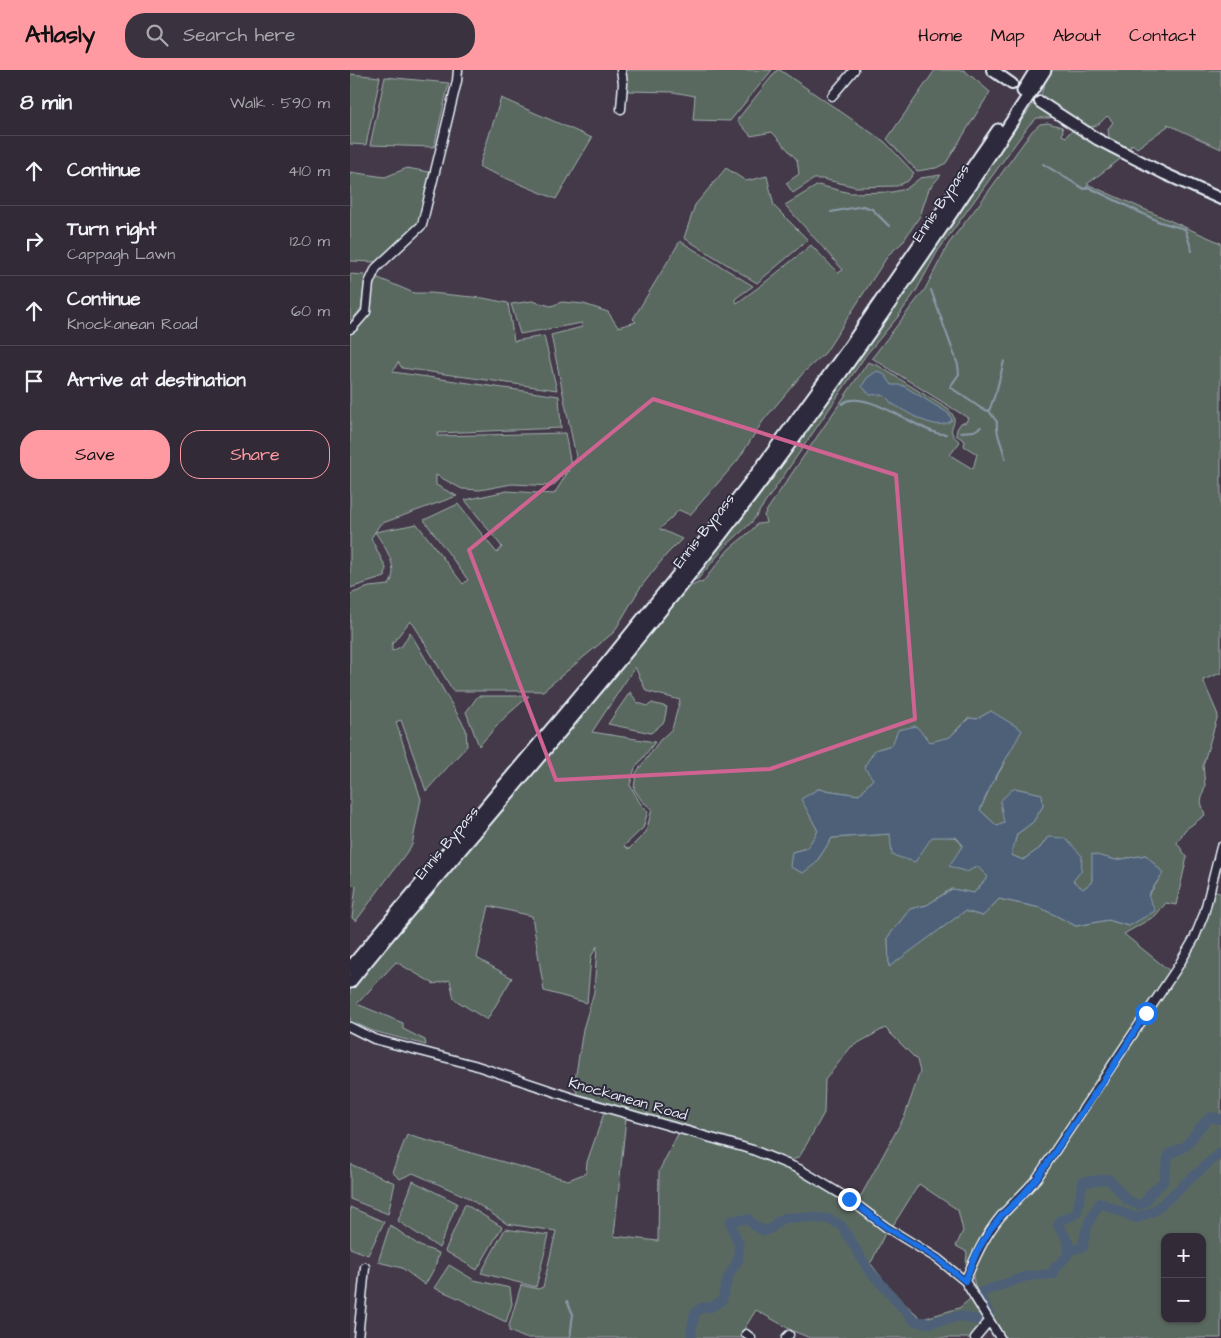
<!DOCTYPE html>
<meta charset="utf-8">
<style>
body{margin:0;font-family:"Architects Daughter",sans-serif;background:#3a333f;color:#f1f3f6}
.controls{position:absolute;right:15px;bottom:15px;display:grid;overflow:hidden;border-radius:10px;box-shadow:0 1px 4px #0004}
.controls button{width:45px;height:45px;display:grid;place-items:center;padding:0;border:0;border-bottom:1px solid #4d4752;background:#322b37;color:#f1f3f6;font:25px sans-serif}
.stop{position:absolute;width:15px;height:15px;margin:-11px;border:4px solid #1a73e8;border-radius:50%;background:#fff}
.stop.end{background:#1a73e8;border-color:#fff;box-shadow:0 1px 5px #0008}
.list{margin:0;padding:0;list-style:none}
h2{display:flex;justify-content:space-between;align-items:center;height:65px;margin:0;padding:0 20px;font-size:21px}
h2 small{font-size:16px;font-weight:400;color:#a8a7ad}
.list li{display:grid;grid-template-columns:32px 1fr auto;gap:15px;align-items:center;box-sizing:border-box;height:70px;padding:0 20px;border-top:1px solid #4d4752}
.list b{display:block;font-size:19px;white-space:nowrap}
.list p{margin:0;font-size:16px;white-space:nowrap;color:#a8a7ad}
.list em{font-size:16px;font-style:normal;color:#a8a7ad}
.actions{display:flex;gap:10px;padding:15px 20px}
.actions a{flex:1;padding:11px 0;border:1px solid #ff9aa2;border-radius:20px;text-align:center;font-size:18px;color:#ff9aa2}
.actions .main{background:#ff9aa2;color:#111}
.icon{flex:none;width:28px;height:28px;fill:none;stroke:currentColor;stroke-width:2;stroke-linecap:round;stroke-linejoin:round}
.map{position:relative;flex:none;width:871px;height:1268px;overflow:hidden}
header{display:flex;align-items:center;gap:30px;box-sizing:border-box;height:70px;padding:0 25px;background:#ff9aa2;color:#111}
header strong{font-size:24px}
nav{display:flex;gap:28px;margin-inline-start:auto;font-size:18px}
.search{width:350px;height:45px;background:#3a333f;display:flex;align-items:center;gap:12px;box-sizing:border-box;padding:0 18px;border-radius:20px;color:#a8a7ad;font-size:19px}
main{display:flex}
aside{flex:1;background:#322b37}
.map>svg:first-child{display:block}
</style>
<header>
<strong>Atlasly</strong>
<div class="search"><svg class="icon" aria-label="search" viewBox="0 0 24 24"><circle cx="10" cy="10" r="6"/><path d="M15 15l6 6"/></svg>Search here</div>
<nav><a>Home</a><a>Map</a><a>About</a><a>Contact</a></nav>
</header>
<main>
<aside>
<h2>8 min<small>Walk · 590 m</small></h2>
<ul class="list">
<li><svg class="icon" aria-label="ahead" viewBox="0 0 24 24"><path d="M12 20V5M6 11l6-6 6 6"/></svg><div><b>Continue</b></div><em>410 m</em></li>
<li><svg class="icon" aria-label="right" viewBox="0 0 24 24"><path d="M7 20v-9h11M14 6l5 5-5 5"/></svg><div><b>Turn right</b><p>Cappagh Lawn</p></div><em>120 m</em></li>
<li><svg class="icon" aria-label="ahead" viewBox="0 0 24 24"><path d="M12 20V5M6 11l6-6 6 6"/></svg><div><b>Continue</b><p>Knockanean Road</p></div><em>60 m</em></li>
<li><svg class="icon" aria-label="arrive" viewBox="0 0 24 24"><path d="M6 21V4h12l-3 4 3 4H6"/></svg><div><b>Arrive at destination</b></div></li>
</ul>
<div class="actions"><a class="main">Save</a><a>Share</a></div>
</aside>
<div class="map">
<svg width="871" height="1268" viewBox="0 0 871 1268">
<rect width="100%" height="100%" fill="#433949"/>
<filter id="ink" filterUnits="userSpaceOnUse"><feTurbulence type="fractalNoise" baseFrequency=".02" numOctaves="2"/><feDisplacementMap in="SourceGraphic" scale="10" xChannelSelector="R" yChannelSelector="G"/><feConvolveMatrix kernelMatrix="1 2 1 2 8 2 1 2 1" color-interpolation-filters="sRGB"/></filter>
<g filter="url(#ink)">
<path fill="#5a6960" stroke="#a1adac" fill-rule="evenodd" d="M273,0H422L380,51L343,50L345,26L323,22L277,21Z
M427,0H430L535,72L564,103L558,111L547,116L506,117L473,109H464L443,123L436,113L449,104L447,90L422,62L401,66L387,50Z
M585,0H614L640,22L596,93L586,98L567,101L537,69Z
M702,0H871V79L817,54L818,56L787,78L782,74L778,81L759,68L758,59L763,52L757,46C751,52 748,57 738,57L693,28L691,24L696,10Z
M0,4L30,7L16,75L0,74Z
M35,7L99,13L84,77L20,75Z
M151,28L242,68L206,129L129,97Z
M684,33L703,46L700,48H687L679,55L588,181L566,221L547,248L516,285L402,452L377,475L348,509L339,512Z
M698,53L712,57L713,60L712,65L716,67L719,63L724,60L773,87L737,114L871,173V603L853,610L868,645L853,695L855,715L851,732L855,745L835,760L827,773L837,787L826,835L816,833L805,846L774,864L821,902L848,871L863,819L871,824V1268H654L636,1243L626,1221L622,1203L616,1194L617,1182L606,1176L613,1161L608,1140L569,1114L542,1157L508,1131L555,1045L570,1002L567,990L535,958L501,977L475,1010L474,1043L450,1086L440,1092L423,1083L343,1057L228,1024L224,1017L233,959L244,922L247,876L241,887L237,933L194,921L182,846L139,836L127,888L162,908L137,950L104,929L100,910L84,914L46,892L7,934L53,953V959L75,970L76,975L23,961L0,951V920L333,520L350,512L352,513L379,479L402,460L407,454L416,453L414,445L419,437L518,292L529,296L599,340C614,356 590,356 610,372L600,385L623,399L627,384L614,376L615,371L606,365L607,359L611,353L616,352L618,348L522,288L575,219L599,173L633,129L682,61L690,54ZM285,597L296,621L330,630L322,659L310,670L286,703L284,719L292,731L302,739L296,762L279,779L274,776L293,758L298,741L290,733L280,715L285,698L305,672L242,662ZM641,641L655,693L641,715L630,740L647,756L654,753L664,718L691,724L693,736L683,752L667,764L661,785L673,790L690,778L698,767L723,811L733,819L742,812L743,785L766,790L796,785L813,803L779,856L758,850L726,856L691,838L649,829L633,846L615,841L539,896L538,867L560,839L577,835L601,819L624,823L638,807L627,796L606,767L540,764L482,768L465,794L442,782L457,778L468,761L452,729L468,719L509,725L523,709L525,680L575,665L580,673L600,667L618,648L627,649ZM815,1167H852V1249H815Z
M57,98L79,102L80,105L72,144L69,152L33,189L26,192L0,191V102L35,107Z
M376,98L396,111L417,106L424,136L458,170L407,213L334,168L345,135Z
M591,105L579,119L570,146L552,173L539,184L475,283L454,302L413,351L388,390L340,445L329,440L310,459L332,469L316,485L290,518L264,562L193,621H103L64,555L60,551L42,574V581L52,576L60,562L116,659L117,676L76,721L51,650L46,652L71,729L62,775L6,851L2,848L6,816L0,814V524L19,517L39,515C50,498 35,477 25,462L21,468L36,498L35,507L0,518V261C10,252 18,244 21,231C23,223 23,216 26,207L64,223H81L133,228L158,233L164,271L194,266L207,320L52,298L48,292L43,302L209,326L211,358L88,363L87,366L215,363L221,395L226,387L201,265L232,257V253L170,264L161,234L182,231L201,236L212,232L234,234L258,242L268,257L286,252L283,249L330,171L403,216L385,229L387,233L413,214L461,175L488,203L493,200L435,135L468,115L500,123L542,122L556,119L570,108ZM219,400L204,424L157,421L115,430L152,477L147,483L108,434L74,450L118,510L113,514L67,454L25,462L30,454L107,426L86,415V405L112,419L130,420L162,414L203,416Z
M0,204L15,205L12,237L2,250H0Z
M280,622L288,633L298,636L302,633L317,637L314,652L301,663L258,654Z
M128,626H179L155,647L129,676L116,642Z
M255,1040L276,1048L264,1166L308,1171L309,1101L329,1062C354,1069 380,1074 404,1082C452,1100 495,1130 536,1161L522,1191L517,1196L521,1194L546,1226L572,1249L609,1238L620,1229C633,1250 638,1247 621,1268H460L443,1261L406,1240L391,1264L397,1268H175L159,1261V1256L171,1215L188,1219L193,1217L206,1161L157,1154L117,1127L63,1103L50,1109L42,1102L57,1065L218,1110L236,1103L237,1092Z
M0,1094L45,1113L38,1144L0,1129Z
M63,1111L107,1133L89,1178L48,1151Z
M115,1134L152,1157L127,1200L95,1181Z
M0,1137L34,1152L18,1185L0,1178Z
M40,1155L70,1176L89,1183L85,1197L75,1215L52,1198L28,1192Z
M155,1159L199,1165L186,1217L131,1203Z
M99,1195L124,1210L160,1218L162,1234L156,1252C132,1241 109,1227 84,1218Z"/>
<path fill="#4d6178" stroke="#8b9bab" d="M527,301L535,305L542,315H552L598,343L602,350C587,364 556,341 541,333C536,324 530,324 520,325L512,316L517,308Z
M641,641L672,660C658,687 641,712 630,740L647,756L654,753L650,731L664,718L692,724L693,736L683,752L667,764L661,785L673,790L690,778L698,767L715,768L732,786L731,801L723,811L733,819L742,812V784L766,790L796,785L813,803L798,825L805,841L779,856L758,850L726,856L691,838L649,829L633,846L615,841L539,897L538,867L560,839L577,835L602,819L624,823L638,807L627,796L617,802L599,796L613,775L606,767H582L565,792L542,785L540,764L482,768L465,794L453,803L440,797L442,782L457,778L468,761L451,729L468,719L509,725L523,709L514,697L525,680L542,675L548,660L566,656L580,672L600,667L619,648L627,649Z"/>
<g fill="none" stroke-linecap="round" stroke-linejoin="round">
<path stroke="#8b9bab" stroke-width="2" d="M693,94L734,119L738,117L810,152L835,159L842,181
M481,142L513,136L522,139L539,156
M581,220L608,295L609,304L600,317L632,339L639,341L647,352C645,365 654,377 655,389
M492,334C511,317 563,356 584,362C587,364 592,364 596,364
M639,341L647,319L654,291
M610,362L624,361L631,357
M217,1231L223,1244L220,1268"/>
<path stroke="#4d6178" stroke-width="10" d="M720,1180L733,1177C735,1159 740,1148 750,1133L786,1148L804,1141L871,1082
M639,1244L629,1223L677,1206L704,1204L705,1197C725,1183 722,1174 708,1156L710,1150L720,1147L727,1142L733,1112L759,1109L777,1130L788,1135L795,1132L800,1124L813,1112L819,1084L836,1076L850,1057L861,1047L871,1049
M342,1268L341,1263L345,1243L351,1238L362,1237L372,1230L378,1207L388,1190L389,1175L380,1152L383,1150C389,1151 392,1149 398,1149L405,1156L414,1161L422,1158L427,1152L434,1148L453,1147L478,1149L491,1155L518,1199L564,1251L579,1253L610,1246L625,1250L629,1249"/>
<defs>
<path id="minor" d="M271,0L273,13L271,39
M482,26L504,0
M0,259L3,257L16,242L19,213L26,198L72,155L107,11L108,0
M0,957L24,969L124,995L226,1029L403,1080L449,1099L499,1129L536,1157L588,1189L615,1211L650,1268
M615,1211C625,1188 635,1165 651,1146C663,1133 675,1122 687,1108L827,898L844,869L854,844L871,777
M396,1264L401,1268
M8,1268L15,1197
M436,1268L439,1265
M625,1268L639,1251"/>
<path id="major" d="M642,0L662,14
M690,32L747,69L815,104L871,129"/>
<path id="highway" d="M673,21L686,0
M0,898L257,593L336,495L411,398L495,283L648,60
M0,912C34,869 71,827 107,784C184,693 262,602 336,509C466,346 583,175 695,0"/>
</defs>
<use href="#minor" stroke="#e8f1f8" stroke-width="11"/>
<use href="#major" stroke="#e8f1f8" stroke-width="14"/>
<use href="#highway" stroke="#e8f1f8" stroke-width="15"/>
<use href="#minor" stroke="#2f2a3d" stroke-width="8"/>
<use href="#major" stroke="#2f2a3d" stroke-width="10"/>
<use href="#highway" stroke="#2f2a3d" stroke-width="11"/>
</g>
</g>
<g fill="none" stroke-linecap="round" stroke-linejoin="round" filter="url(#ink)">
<path stroke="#1a73e8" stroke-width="6" d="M499,1129L536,1157L588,1189L615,1211L627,1182L640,1160L652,1145L671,1127L687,1108L762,998L796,943"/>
</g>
<path fill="none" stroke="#cf6492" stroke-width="4" stroke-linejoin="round" d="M303,329L546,405L565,649L420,699L206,710L119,480Z"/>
<g text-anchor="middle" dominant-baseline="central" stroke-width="4" stroke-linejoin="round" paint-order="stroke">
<g font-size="15" fill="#e8f1f8" stroke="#2f2a3d">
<text transform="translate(591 133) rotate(-56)">Ennis Bypass</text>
<text transform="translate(354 461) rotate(-52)">Ennis Bypass</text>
<text transform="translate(97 773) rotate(-50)">Ennis Bypass</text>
<text transform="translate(278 1029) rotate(16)">Knockanean Road</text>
</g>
</g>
</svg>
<div class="controls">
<button>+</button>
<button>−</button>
</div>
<div class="stop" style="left:796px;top:943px"></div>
<div class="stop end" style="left:499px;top:1129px"></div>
</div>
</main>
